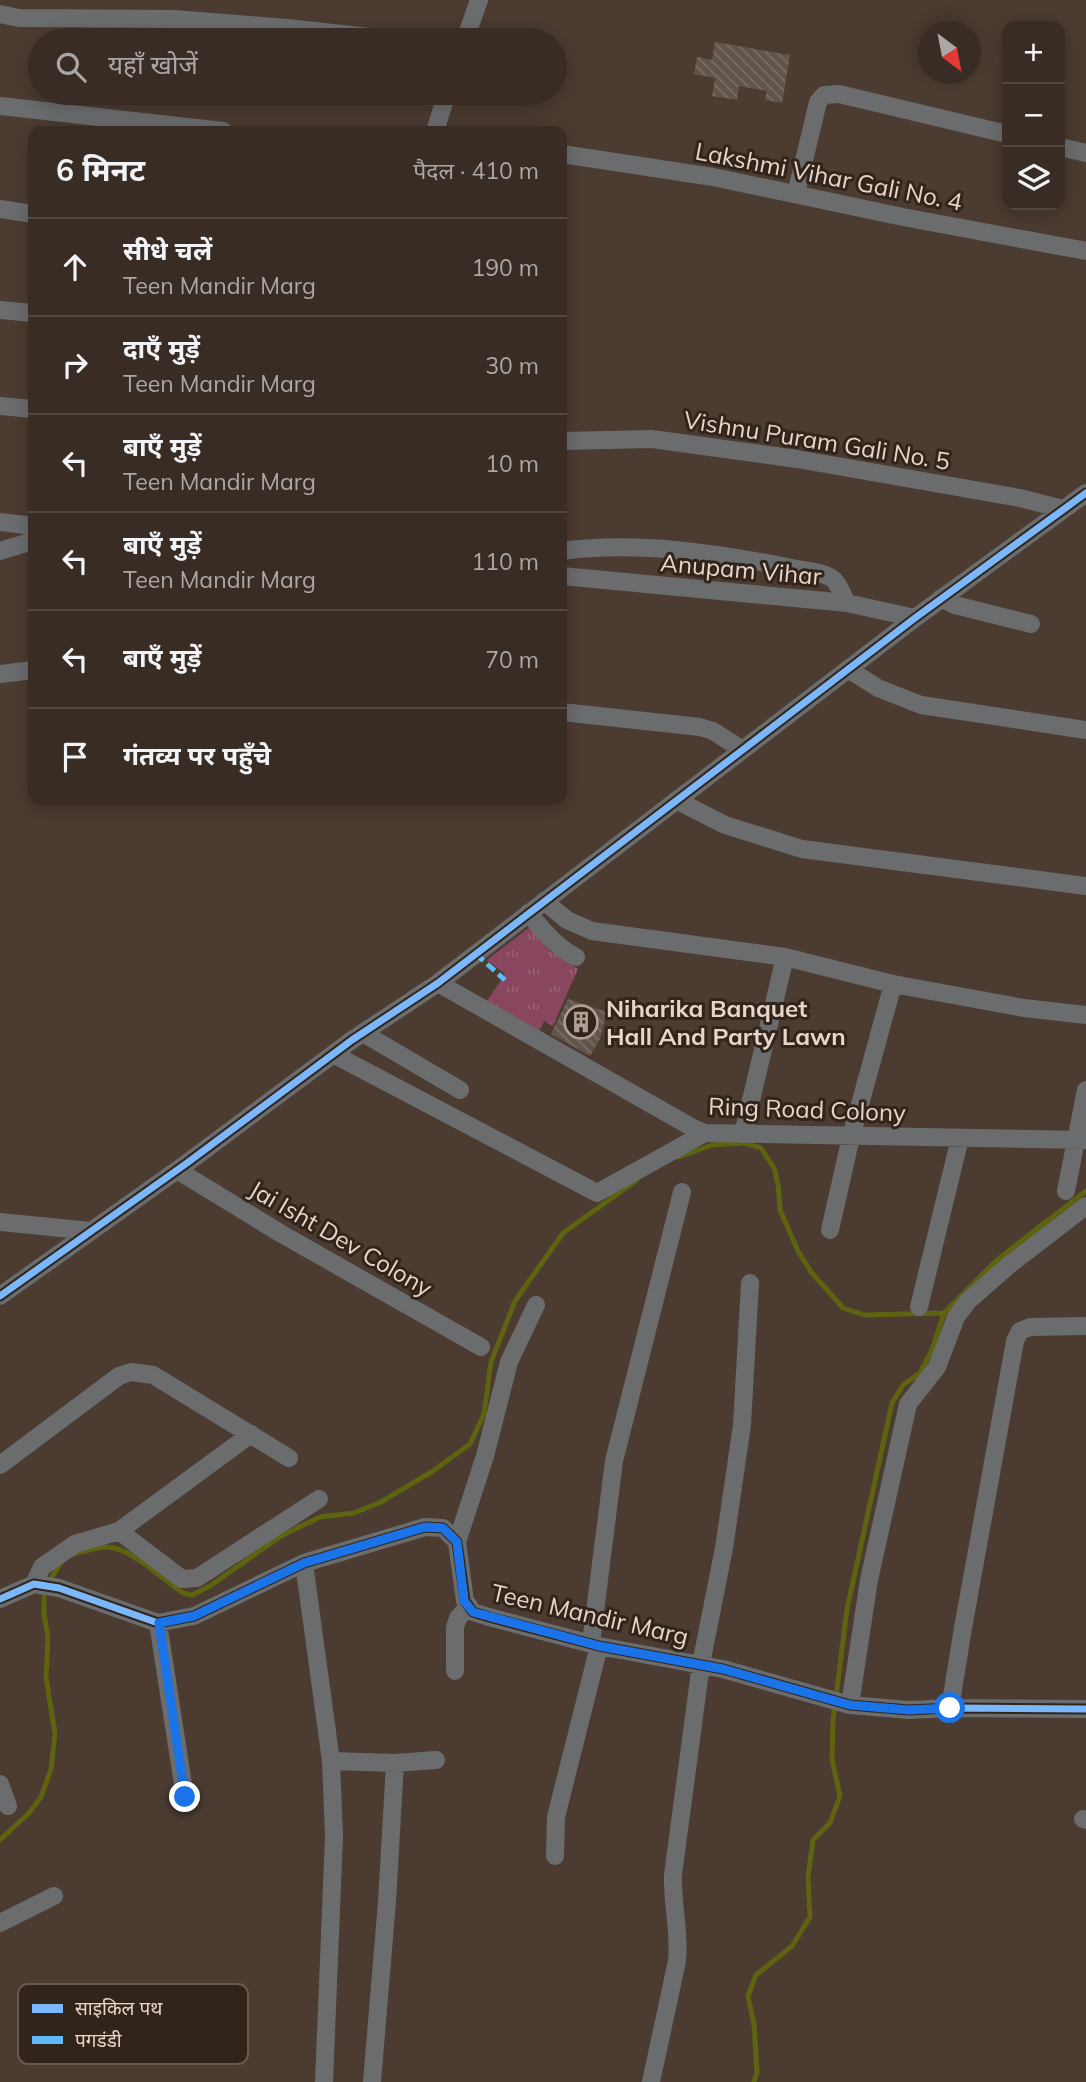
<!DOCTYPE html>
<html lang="hi">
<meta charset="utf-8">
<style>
body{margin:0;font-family:Mulish,"Noto Sans Devanagari",sans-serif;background:#3f342d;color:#f1f3f6}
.controls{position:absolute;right:21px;top:21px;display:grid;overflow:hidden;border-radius:14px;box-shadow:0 4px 18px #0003}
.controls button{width:63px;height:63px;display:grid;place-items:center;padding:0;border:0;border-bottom:2px solid #524842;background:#382c25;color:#f1f3f6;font:35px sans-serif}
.compass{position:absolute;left:918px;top:21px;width:63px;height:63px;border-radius:50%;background:#382c25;box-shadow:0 4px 18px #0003;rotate:148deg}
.stop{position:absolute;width:21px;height:21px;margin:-16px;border:5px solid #1a73e8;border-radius:50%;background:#fff}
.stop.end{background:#1a73e8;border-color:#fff;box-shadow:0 2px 7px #0008}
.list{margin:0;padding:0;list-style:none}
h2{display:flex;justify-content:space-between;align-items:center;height:91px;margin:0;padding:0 28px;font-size:30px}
h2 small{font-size:23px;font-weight:400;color:#aba7a7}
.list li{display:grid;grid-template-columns:46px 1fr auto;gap:21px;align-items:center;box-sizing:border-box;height:98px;padding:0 28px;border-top:2px solid #524842}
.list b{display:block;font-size:26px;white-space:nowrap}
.list p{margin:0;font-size:23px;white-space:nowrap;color:#aba7a7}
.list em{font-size:23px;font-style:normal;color:#aba7a7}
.icon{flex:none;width:38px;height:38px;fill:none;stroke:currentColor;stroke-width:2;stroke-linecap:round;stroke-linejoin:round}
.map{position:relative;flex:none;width:1086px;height:2082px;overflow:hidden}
.search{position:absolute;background:#382c25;box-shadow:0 4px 18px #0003;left:28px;top:28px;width:539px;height:77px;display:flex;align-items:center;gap:18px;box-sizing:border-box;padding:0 24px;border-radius:38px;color:#aba7a7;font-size:26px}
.panel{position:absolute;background:#382c25;box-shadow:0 4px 18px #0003;left:28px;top:126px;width:539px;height:679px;border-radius:14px}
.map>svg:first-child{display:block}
</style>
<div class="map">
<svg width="1086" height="2082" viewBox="0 0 1086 2082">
<defs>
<pattern id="grass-tufts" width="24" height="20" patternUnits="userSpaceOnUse" patternTransform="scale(1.75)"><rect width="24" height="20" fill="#88465f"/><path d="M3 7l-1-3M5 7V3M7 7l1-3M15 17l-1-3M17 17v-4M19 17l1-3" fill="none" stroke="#996075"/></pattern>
<pattern id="building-back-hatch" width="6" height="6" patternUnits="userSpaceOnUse" patternTransform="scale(1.75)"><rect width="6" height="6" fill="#61554b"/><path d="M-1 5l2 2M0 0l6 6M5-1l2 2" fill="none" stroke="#786d64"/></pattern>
</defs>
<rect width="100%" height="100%" fill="#4b3b31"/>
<path fill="url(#grass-tufts)" d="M531,926L552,946L549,950L578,969L553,1026L544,1021L539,1032L487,1001L505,974L487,960Z"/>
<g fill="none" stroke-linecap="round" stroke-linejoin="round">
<path stroke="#5d630e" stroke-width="5" d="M679,1157L712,1145L744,1143L761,1148L774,1168L778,1184L780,1210L799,1253L812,1273L843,1308L864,1315L944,1313L997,1260L1086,1191
M70,1555C83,1552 101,1545 114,1548C137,1553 163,1580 183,1593L192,1595L210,1586L281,1536L320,1517L354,1513L381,1502L433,1471L470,1444L484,1414L491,1362L515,1301L563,1233L637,1180
M49,1582L60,1564
M0,1840L29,1813L41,1797L51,1769L55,1734L46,1677L48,1638L44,1614V1590
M754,2082L757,2072L754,2024L748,1996L756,1975L792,1946L810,1917L808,1877L813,1840L830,1823L840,1796L832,1759L833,1720L847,1609L892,1403L903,1385L920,1373L932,1350L944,1313"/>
</g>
<path fill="url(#building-back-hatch)" d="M715,42L790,55L782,103L765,100L767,91L739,86L737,100L712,96L715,78L694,74L697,57L712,60Z
M568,999L607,1012L600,1039L590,1056L551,1034Z"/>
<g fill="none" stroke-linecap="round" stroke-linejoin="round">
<path stroke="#6a6c6d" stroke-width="18" d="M0,14L19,18L174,19L287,28L397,40
M465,40L479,0
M0,106L223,131
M435,131L447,93
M1060,147L1086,153
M562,154L713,177L903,217L1086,251
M796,194L818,102L824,95L839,94L1007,134
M0,209L33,214
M0,310L33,313
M0,406L33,409
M562,441L652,439L797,459L1020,498L1063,509
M0,522L33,526
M0,551L33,541
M562,551C637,541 718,553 792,568C805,571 824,571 834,580C840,586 843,596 847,603
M562,576L847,603L915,618
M941,598L955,605L1031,624
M848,669L878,688L921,705L1086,730
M0,674L33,670
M562,712L700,727L713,731L741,749
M676,800L725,825L802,849L1086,886
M544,901L567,920L592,931L785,957L893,984L1024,1008L1086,1015
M528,913C543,930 556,947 576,957
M438,983L693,1128L705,1133L1086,1140
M363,1033L460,1090
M333,1054L597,1193L705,1133
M743,1134L785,957
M177,1170L280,1233L481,1347
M1066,1191L1086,1090
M0,1222L91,1231
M830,1230L851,1137L893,984
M0,1296L187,1163L352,1040L438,983L915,618L1086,493
M919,1307L960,1138
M0,1465L119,1376L131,1372L153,1375L289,1458
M119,1531L182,1579L197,1578L319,1499
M457,1542L485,1456L509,1362L536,1305
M304,1563L331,1761L334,1836L324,2082
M34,1584L42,1567L75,1544L119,1531L251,1434
M0,1599L34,1584L59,1588L158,1623L194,1616L304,1563L425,1527L443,1528L457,1542L465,1601L473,1612L489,1617L599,1646L723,1669L850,1705L909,1710L950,1708L1086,1709
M158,1623L185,1797
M591,1643L614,1461L682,1192
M455,1671V1627L458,1618L469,1606
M850,1705L869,1580L908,1404L937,1367L956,1317L968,1301L1009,1265L1086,1206
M950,1708L963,1628L1015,1341L1020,1331L1030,1327L1086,1326
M331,1761L395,1763L436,1760
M0,1784L8,1806
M1083,1819L1086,1820
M555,1856L556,1817L599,1646
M0,1923L54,1896
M372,2082L387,1902L395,1763
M651,2082L677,1961C680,1932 672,1904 673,1875L701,1664L724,1548L742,1425L750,1283"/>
<path stroke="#60bafa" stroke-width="5" stroke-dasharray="10 5" stroke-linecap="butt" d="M476,954L505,980"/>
<defs>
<path id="cycleway" d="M0,1296L187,1163L352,1040L438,983L915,618L1086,493
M0,1599L34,1584L59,1588L158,1623L194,1616L304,1563L425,1527L443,1528L457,1542L465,1601L473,1612L489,1617L599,1646L723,1669L850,1705L909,1710L950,1708L1086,1709"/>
</defs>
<use href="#cycleway" stroke="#31241b" stroke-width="11"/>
<use href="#cycleway" stroke="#7ab7fb" stroke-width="7"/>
</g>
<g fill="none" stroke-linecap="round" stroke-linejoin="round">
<path stroke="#1a73e8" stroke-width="9" d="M185,1797L159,1623L194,1616L304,1563L425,1527L443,1528L457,1542L464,1601L473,1612L599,1646L723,1669L850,1705L909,1710L950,1708"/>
</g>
<defs>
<symbol id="building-ring" viewBox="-11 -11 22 22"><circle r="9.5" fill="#31241b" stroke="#b09f94" stroke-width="1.5"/><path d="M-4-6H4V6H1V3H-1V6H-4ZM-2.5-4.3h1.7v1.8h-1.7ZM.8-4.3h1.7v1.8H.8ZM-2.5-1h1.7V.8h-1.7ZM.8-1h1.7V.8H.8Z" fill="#b09f94"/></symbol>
</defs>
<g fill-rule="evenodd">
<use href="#building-ring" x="562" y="1003" width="38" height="38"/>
</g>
<g text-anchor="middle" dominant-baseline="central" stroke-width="6" stroke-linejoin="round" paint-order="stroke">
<g font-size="24" fill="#e7d5c9" stroke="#31241b">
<text transform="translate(829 176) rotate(11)">Lakshmi Vihar Gali No. 4</text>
<text transform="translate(817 440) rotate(9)">Vishnu Puram Gali No. 5</text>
<text transform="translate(741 569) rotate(5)">Anupam Vihar</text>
<text transform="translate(807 1109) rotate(2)">Ring Road Colony</text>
<text transform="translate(341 1238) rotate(30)">Jai Isht Dev Colony</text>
<text transform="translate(590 1614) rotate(13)">Teen Mandir Marg</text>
</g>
<g font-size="24" font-weight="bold" fill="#e7d5c9" stroke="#31241b" text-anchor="start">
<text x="606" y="1008">Niharika Banquet<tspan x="606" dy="28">Hall And Party Lawn</tspan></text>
</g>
</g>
<rect x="18" y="1984" width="230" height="80" rx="10" fill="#31241b" stroke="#68594f" stroke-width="2"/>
<rect x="32" y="2004" width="31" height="9" fill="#7ab7fb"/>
<rect x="32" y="2036" width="31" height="8" fill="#60bafa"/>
<g font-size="19" fill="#e7d5c9">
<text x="75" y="2015">साइकिल पथ</text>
<text x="75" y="2047">पगडंडी</text>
</g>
</svg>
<div class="controls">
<button>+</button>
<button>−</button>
<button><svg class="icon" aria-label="layers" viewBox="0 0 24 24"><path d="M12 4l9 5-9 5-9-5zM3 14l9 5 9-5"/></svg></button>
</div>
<svg class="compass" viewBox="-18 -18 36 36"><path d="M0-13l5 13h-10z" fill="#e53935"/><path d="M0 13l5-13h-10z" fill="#aba7a7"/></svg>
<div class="stop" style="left:950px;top:1708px"></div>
<div class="stop end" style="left:185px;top:1797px"></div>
<div class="search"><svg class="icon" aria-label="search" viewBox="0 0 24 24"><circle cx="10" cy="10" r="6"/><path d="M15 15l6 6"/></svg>यहाँ खोजें</div>
<section class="panel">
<h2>6 मिनट<small>पैदल · 410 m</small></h2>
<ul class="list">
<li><svg class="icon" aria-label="ahead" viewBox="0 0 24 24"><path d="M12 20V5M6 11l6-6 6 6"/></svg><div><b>सीधे चलें</b><p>Teen Mandir Marg</p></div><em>190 m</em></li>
<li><svg class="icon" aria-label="right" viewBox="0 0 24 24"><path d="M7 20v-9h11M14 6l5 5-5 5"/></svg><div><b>दाएँ मुड़ें</b><p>Teen Mandir Marg</p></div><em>30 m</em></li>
<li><svg class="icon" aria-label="left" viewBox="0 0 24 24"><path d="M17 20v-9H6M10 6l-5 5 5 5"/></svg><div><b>बाएँ मुड़ें</b><p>Teen Mandir Marg</p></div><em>10 m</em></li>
<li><svg class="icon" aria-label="left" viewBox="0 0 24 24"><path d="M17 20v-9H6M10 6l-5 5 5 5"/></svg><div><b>बाएँ मुड़ें</b><p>Teen Mandir Marg</p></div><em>110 m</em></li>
<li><svg class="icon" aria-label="left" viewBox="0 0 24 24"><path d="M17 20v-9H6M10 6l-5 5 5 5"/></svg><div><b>बाएँ मुड़ें</b></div><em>70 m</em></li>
<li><svg class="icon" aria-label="arrive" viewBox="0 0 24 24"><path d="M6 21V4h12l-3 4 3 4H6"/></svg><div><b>गंतव्य पर पहुँचे</b></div></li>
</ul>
</section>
</div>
